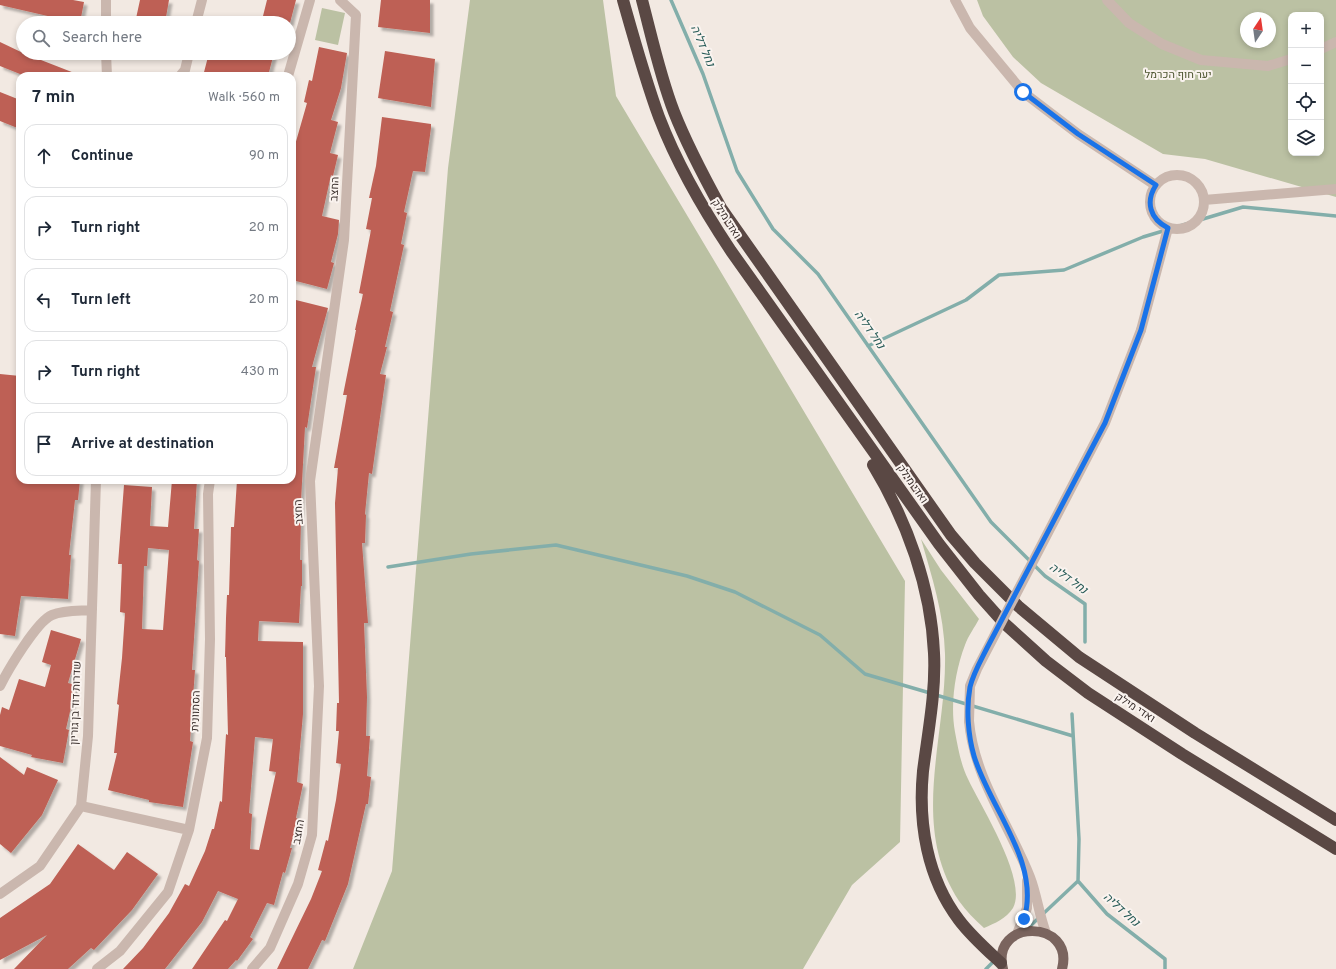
<!DOCTYPE html>
<meta charset="utf-8">
<style>
body{margin:0;font-family:Overpass,Heebo,sans-serif;background:#f6f6f7;color:#1f2937}
.controls{position:absolute;right:12px;top:12px;display:grid;overflow:hidden;border-radius:8px;box-shadow:0 2px 6px #0003}
.controls button{width:36px;height:36px;display:grid;place-items:center;padding:0;border:0;border-bottom:1px solid #e0e1e3;background:#fff;color:#1f2937;font:20px sans-serif}
.compass{position:absolute;left:1240px;top:12px;width:36px;height:36px;border-radius:50%;background:#fff;box-shadow:0 2px 6px #0003;rotate:13deg}
.stop{position:absolute;width:12px;height:12px;margin:-9px;border:3px solid #1a73e8;border-radius:50%;background:#fff}
.stop.end{background:#1a73e8;border-color:#fff;box-shadow:0 1px 4px #0008}
.list{margin:0;padding:0;list-style:none}
h2{display:flex;justify-content:space-between;align-items:center;height:52px;margin:0;padding:0 16px;font-size:17px}
h2 small{font-size:13px;font-weight:400;color:#747a83}
.list li{display:grid;grid-template-columns:26px 1fr auto;gap:12px;align-items:center;box-sizing:border-box;height:64px;margin:0 8px 8px;padding:0 8px;border:1px solid #e0e1e3;border-radius:12px}
.list b{display:block;font-size:15px;white-space:nowrap}
.list em{font-size:13px;font-style:normal;color:#747a83}
.icon{flex:none;width:22px;height:22px;fill:none;stroke:currentColor;stroke-width:2;stroke-linecap:round;stroke-linejoin:round}
.map{position:relative;flex:none;width:1336px;height:969px;overflow:hidden}
.search{position:absolute;background:#fff;box-shadow:0 2px 6px #0003;left:16px;top:16px;width:280px;height:44px;display:flex;align-items:center;gap:10px;box-sizing:border-box;padding:0 14px;border-radius:22px;color:#747a83;font-size:15px}
.panel{position:absolute;background:#fff;box-shadow:0 2px 6px #0003;left:16px;top:72px;width:280px;height:412px;border-radius:12px}
.map>svg:first-child{display:block}
</style>
<div class="map">
<svg width="1336" height="969" viewBox="0 0 1336 969">
<defs>
<filter id="shadow"><feDropShadow dx="3.5" dy="3.5" stdDeviation="1" flood-color="#0004"/></filter>
</defs>
<rect width="100%" height="100%" fill="#f2e9e2"/>
<path fill="#bbc1a3" fill-rule="evenodd" d="M470,0H603L616,96L905,581L900,842L852,885L803,969H353L392,871L448,168Z
M977,0H1336V197L1205,159L1163,154L1041,83L1013,57L983,16ZM1291,15H1321V153H1291ZM1246,18H1270V42H1246Z
M322,8L345,13L338,45L315,40Z
M921,539L941,570L979,619C975,627 968,636 965,645C955,671 950,705 955,732C958,748 961,765 968,779C981,807 1028,880 1013,908C1006,919 995,923 984,928C975,920 966,911 959,901C909,825 947,737 945,654C944,614 932,577 921,539Z"/>
<g fill="none" stroke-linecap="round" stroke-linejoin="round">
<path stroke="#83aeaa" stroke-width="3.5" d="M671,0L703,74L737,171L773,229L818,274L991,522L1045,576L1085,604V642
M868,346L966,300L999,275L1064,270L1143,237L1243,207L1336,216
M388,567L471,554L556,545L687,576L735,592L820,635L865,674L930,693
M936,695L1073,736
M1072,714L1079,839L1078,881L1107,914L1165,959V969
M1027,929L1078,881
M986,969L995,960"/>
</g>
<path fill="#be6054" fill-rule="evenodd" filter="url(#shadow)" d="M0,0H73L84,2L80,23H51L52,17L0,5Z
M140,0H169L165,23H135Z
M267,0H296L290,23L263,16Z
M381,0H430V33L378,27Z
M0,42L23,53L82,76H25L0,66Z
M319,47L347,53L341,88L331,120L338,122L330,153L338,155L333,176L331,175L322,216L339,220L338,234L331,262L334,263L327,289L292,280V145H295L307,103L304,102L309,80L312,81Z
M385,51L435,59L431,107L378,98Z
M209,53H274L268,76H203Z
M0,92L20,100V129L0,121Z
M382,117L431,124V128L425,172L413,171L404,212L407,213L401,244L404,245L390,311L393,312L385,347H387L380,374L386,375L372,474L369,473L365,514L366,515L365,543H362L368,623H364L367,697L366,736H370L367,776L371,777L368,804H366L348,884L325,941L322,940L308,969H277L311,899L322,871L318,870L326,840L328,841L336,800L341,764L336,763L339,731H336L337,703H339L335,503L338,468H334L347,395H343L356,330H355L363,294L359,293L371,230L366,229L372,198H369L376,166Z
M296,300L328,308L312,367H316L307,428L305,427L300,520H301L300,560H302V586H301L299,623L259,621L258,641L303,642V714L297,782L303,784L296,818L298,819L290,848H292L285,873L283,872L274,905L267,903L250,937L253,939L237,961L236,960L228,969H192L225,920L227,921L238,899L218,891L202,922L165,969H123L143,948L169,913L185,884L189,886L205,851L212,829H214L220,801L222,802L226,734L228,735L226,657H225L226,618L227,595H229L231,527H234L237,480H292V313ZM255,737L273,739L269,771L276,772L259,850L250,849L252,814L249,813Z
M0,374L20,376V480H80L78,500H75L69,555H71L68,599L21,596L15,636L0,634Z
M172,480H197L194,529H199L197,560L199,561L192,670H195L190,741L193,742L183,807L149,802V800L108,790L117,753H114L119,705L117,704L122,658L125,613L120,612L122,564H118L124,485L152,487L150,526L168,527ZM148,548L169,550L163,630L142,629L144,566H147Z
M51,630L81,639L68,683L76,685L66,729L69,730L63,763L31,757L32,755L0,746V715L2,707L9,710L19,679L45,687L51,665L42,662Z
M0,757L24,775L27,767L58,780L42,815L11,853L0,844Z
M78,844L114,870L127,852L158,874L132,910L94,950L91,948L68,969H14L47,935L0,960V918L50,884Z"/>
<g fill="none" stroke-linecap="round" stroke-linejoin="round">
<path stroke="#cab7ae" stroke-width="10" d="M106,0V23
M955,0L970,28L1023,92L1078,134L1155,185
M1107,0L1129,23L1162,44L1201,60L1268,66L1291,59
M196,23L202,0
M1321,49L1336,42
M106,53L107,76
M180,76L185,70L189,53
M288,76L310,0
M1150 202a27 27 0 1 1 54 0a27 27 0 1 1-54 0Z
M1204,200L1336,189
M1141,330L1168,228
M0,686C8,670 37,621 52,615C64,610 79,611 92,610
M969,721C974,778 1009,824 1030,877C1037,895 1039,915 1046,933
M81,806L189,830L207,738L210,639L208,494L210,480
M0,894L40,866L81,806L88,736L96,480
M1017,934L1027,908V881
M97,969L120,951L168,892L189,830
M252,969L270,948L298,884L312,835L319,686L310,481L344,240L356,15L340,0"/>
<path stroke="#7a645e" stroke-width="10" d="M1003,969C990,918 1075,919 1062,969"/>
<path stroke="#5a4844" stroke-width="12" d="M623,0C634,39 645,79 659,117C677,164 703,209 731,251L939,544L979,595L1004,623L1046,661L1088,693L1182,754L1336,849
M642,0C652,38 660,76 674,112C687,145 704,177 721,208L951,535L975,563L1018,606L1079,657L1195,733L1336,820
M873,465C907,521 931,587 934,653C936,692 928,732 923,771C918,823 927,878 959,920C971,936 987,950 1001,963"/>
<path stroke="#cab7ae" stroke-width="10" d="M969,721L970,686L977,669L1105,423L1141,330"/>
</g>
<g fill="none" stroke-linecap="round" stroke-linejoin="round">
<path stroke="#1a73e8" stroke-width="5" d="M1023,92L1078,134L1156,185C1145,202 1150,219 1168,228L1141,330L1105,423L987,648C981,660 973,674 970,687C966,709 968,735 974,756C990,809 1041,862 1024,919"/>
</g>
<g text-anchor="middle" dominant-baseline="central" stroke-width="4" stroke-linejoin="round" paint-order="stroke">
<g font-size="11" fill="#4e5631" stroke="#faf3ef">
<text x="1178" y="75">יער חוף הכרמל</text>
</g>
<g font-size="11" fill="#3a2f2c" stroke="#faf3ef">
<text transform="translate(335 189) rotate(-87)">החצב</text>
<text transform="translate(726 219) rotate(58)">ואדי מילק</text>
<text transform="translate(912 484) rotate(55)">ואדי מילק</text>
<text transform="translate(299 512) rotate(-93)">החצב</text>
<text transform="translate(76 703) rotate(-88)">שדרות דוד בן גוריון</text>
<text transform="translate(1135 708) rotate(33)">ואדי מילק</text>
<text transform="translate(196 711) rotate(-88)">הסתוונית</text>
<text transform="translate(299 832) rotate(-80)">החצב</text>
</g>
<g font-size="12" font-style="italic" fill="#245955" stroke="#faf3ef">
<text transform="translate(702 46) rotate(67)">נחל דליה</text>
<text transform="translate(869 330) rotate(55)">נחל דליה</text>
<text transform="translate(1068 579) rotate(36)">נחל דליה</text>
<text transform="translate(1121 910) rotate(42)">נחל דליה</text>
</g>
</g>
</svg>
<div class="controls">
<button>+</button>
<button>−</button>
<button><svg class="icon" aria-label="locate" viewBox="0 0 24 24"><circle cx="12" cy="12" r="6"/><path d="M12 2v4M12 18v4M2 12h4M18 12h4"/></svg></button>
<button><svg class="icon" aria-label="layers" viewBox="0 0 24 24"><path d="M12 4l9 5-9 5-9-5zM3 14l9 5 9-5"/></svg></button>
</div>
<svg class="compass" viewBox="-18 -18 36 36"><path d="M0-13l5 13h-10z" fill="#e53935"/><path d="M0 13l5-13h-10z" fill="#747a83"/></svg>
<div class="stop" style="left:1023px;top:92px"></div>
<div class="stop end" style="left:1024px;top:919px"></div>
<div class="search"><svg class="icon" aria-label="search" viewBox="0 0 24 24"><circle cx="10" cy="10" r="6"/><path d="M15 15l6 6"/></svg>Search here</div>
<section class="panel">
<h2>7 min<small>Walk · 560 m</small></h2>
<ul class="list">
<li><svg class="icon" aria-label="ahead" viewBox="0 0 24 24"><path d="M12 20V5M6 11l6-6 6 6"/></svg><div><b>Continue</b></div><em>90 m</em></li>
<li><svg class="icon" aria-label="right" viewBox="0 0 24 24"><path d="M7 20v-9h11M14 6l5 5-5 5"/></svg><div><b>Turn right</b></div><em>20 m</em></li>
<li><svg class="icon" aria-label="left" viewBox="0 0 24 24"><path d="M17 20v-9H6M10 6l-5 5 5 5"/></svg><div><b>Turn left</b></div><em>20 m</em></li>
<li><svg class="icon" aria-label="right" viewBox="0 0 24 24"><path d="M7 20v-9h11M14 6l5 5-5 5"/></svg><div><b>Turn right</b></div><em>430 m</em></li>
<li><svg class="icon" aria-label="arrive" viewBox="0 0 24 24"><path d="M6 21V4h12l-3 4 3 4H6"/></svg><div><b>Arrive at destination</b></div></li>
</ul>
</section>
</div>
